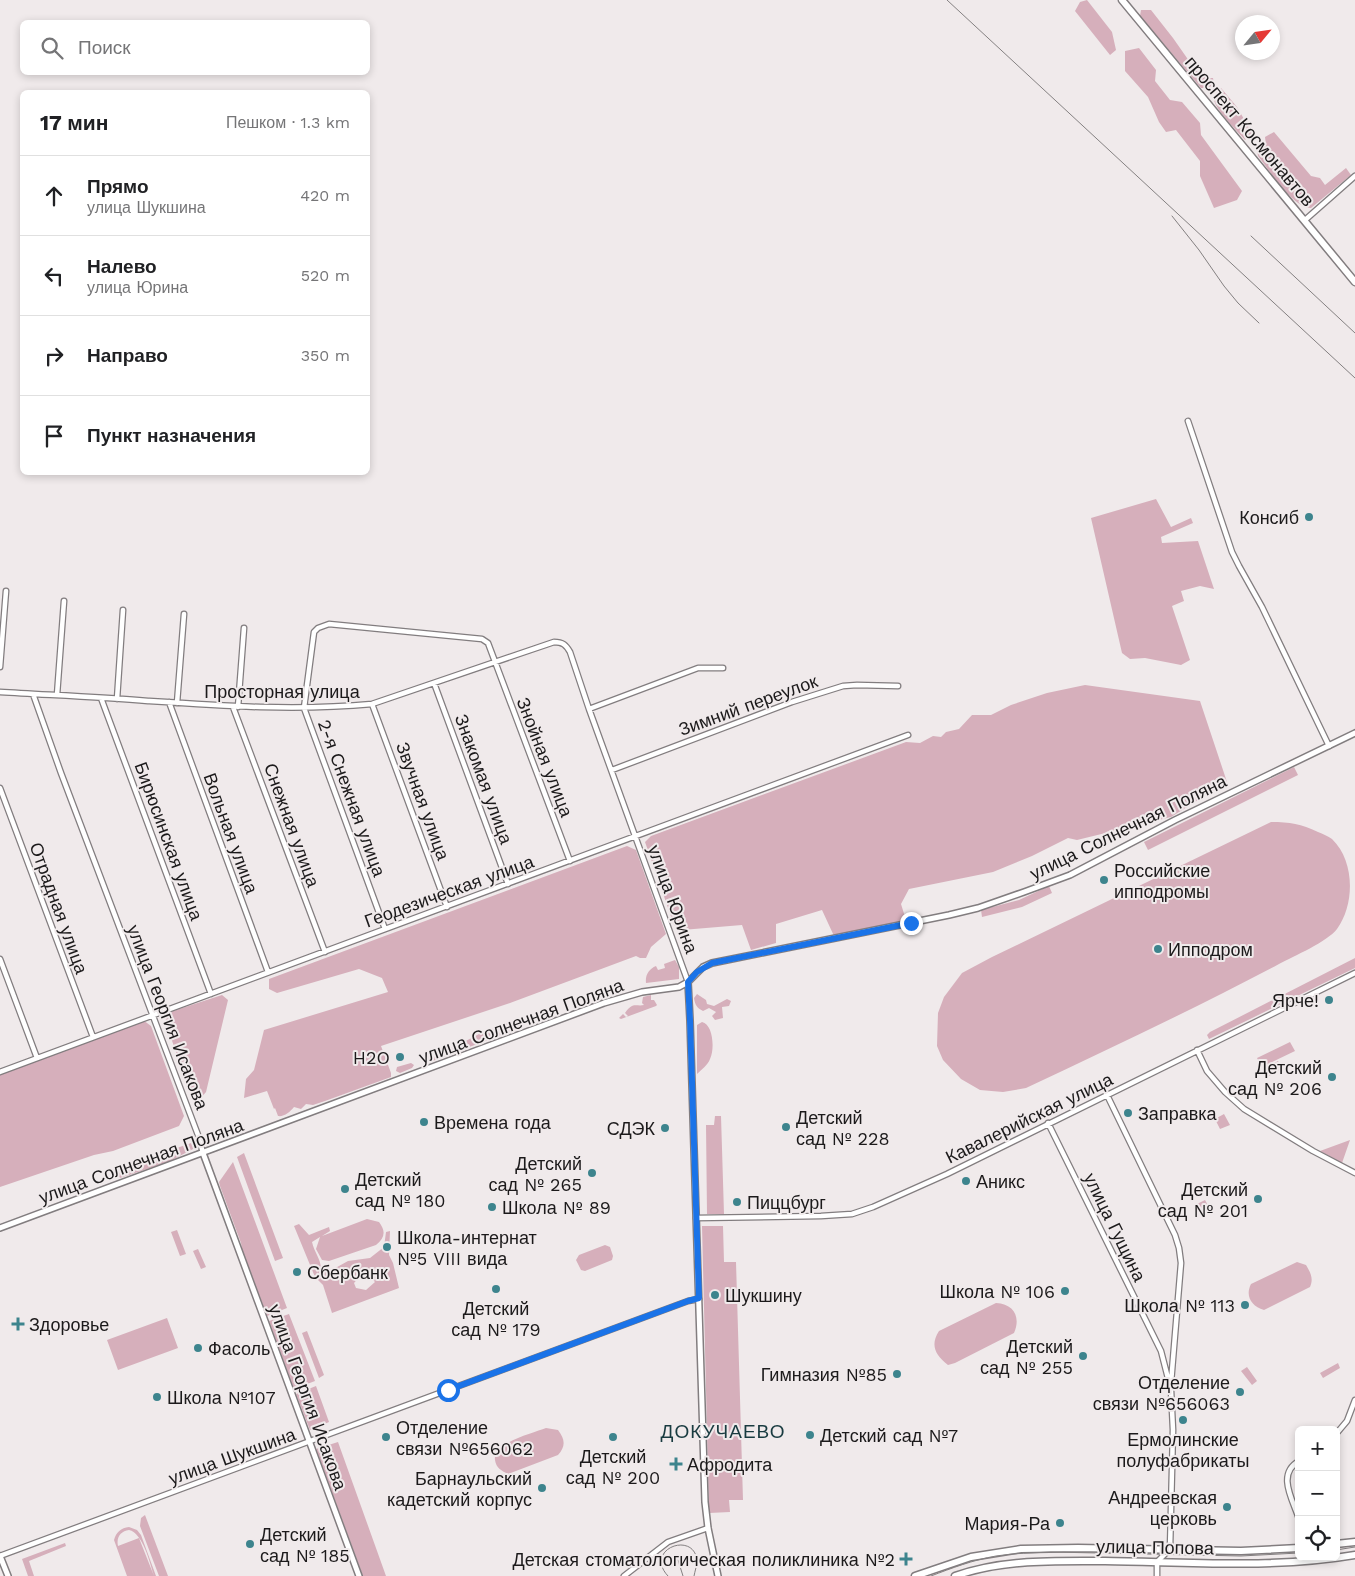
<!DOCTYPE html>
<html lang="ru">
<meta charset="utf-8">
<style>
body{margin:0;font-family:"Work Sans",sans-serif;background:#f2f2f2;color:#202124}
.controls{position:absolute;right:15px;bottom:15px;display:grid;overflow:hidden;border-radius:8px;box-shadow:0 2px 8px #0003}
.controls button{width:45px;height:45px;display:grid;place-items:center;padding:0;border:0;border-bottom:1px solid #e0e0e0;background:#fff;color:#202124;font:25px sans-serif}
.compass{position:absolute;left:1235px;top:15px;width:45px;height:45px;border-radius:50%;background:#fff;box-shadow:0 2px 8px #0003;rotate:61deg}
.stop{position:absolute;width:15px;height:15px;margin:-11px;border:4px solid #1a73e8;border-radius:50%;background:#fff}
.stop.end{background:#1a73e8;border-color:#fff;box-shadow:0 1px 5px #0008}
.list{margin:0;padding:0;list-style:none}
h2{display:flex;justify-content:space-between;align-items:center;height:65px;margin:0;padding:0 20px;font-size:21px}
h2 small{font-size:16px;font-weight:400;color:#757577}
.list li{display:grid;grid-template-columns:32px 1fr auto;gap:15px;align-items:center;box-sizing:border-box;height:80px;padding:0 20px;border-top:1px solid #e0e0e0}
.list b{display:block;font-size:19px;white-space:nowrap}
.list p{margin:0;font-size:16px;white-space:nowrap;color:#757577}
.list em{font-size:16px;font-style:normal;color:#757577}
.icon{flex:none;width:28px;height:28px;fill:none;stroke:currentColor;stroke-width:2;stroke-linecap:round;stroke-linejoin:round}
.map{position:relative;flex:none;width:1355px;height:1576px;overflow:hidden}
.search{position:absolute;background:#fff;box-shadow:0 2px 8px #0003;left:20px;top:20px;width:350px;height:55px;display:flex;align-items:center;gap:12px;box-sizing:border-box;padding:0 18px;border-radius:8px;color:#757577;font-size:19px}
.panel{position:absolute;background:#fff;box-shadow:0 2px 8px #0003;left:20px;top:90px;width:350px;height:385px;border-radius:8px}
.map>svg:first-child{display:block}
</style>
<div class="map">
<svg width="1355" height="1576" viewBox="0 0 1355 1576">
<rect width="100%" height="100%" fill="#f0eaeb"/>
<path fill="#d6afbb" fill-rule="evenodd" d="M1087,0L1112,32L1116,50L1110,55L1075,11L1080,2Z
M1141,10H1151L1173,38L1194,68L1201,74L1205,73L1210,78H1213L1214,85L1209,88H1201L1140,16Z
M1139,48L1156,70L1155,81L1170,100L1182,102L1200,123L1201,135L1242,191L1237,200L1214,208L1200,176V161L1176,130L1166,132L1159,122L1148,97L1125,71V51Z
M1221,88L1237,107L1252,133L1245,140C1237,131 1221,115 1216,105C1212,98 1215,92 1221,88Z
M1274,132L1311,176L1320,178L1325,185L1346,168L1351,175L1311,208C1293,208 1269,170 1258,156L1257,149L1266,145L1265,137Z
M1156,499L1171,527L1191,518L1193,523L1161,537L1162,543L1198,541L1214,589L1200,586L1181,591L1184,601L1172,606L1190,660L1181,665L1145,658L1130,659L1122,653L1091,518Z
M1085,685L1200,701L1227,782L1171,817L1077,840L1068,838L1032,856L993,872L909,889L901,904L906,920L891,925L834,936L822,910L776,924V943L751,950L742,925L682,930L674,925L645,842L651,836L906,742L920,743L933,736L941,737L946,732L959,729L972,715H991L1011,705L1047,693Z
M1294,767L1298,775L1148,850L1144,842Z
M1271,822C1290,822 1301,824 1318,832C1323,834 1328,836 1332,839C1355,861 1355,904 1337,929C1327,942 1294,956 1279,964C1196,1008 1111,1048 1026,1088L1003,1092L980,1090L961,1079L943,1060L937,1046L938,1013L944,997L962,973L992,957Z
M627,846L636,850L666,934L651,947L646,958H640L636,956L510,1003L381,1046L391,1073V1077L325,1101L313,1105L306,1104L301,1109L294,1107C290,1112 284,1117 278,1116L275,1108L274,1109L267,1091L244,1098L246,1079L254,1070L264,1030L388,992L382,978L359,969L277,993L269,989V979Z
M1049,886L1052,893L1022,907L982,917L981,910L1019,900Z
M1355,958V968L1209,1039L1207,1035L1210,1032Z
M675,960L679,967V979L646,983C645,975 649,969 656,966L658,970L665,968L664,964Z
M697,994L706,1000L707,1004L714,1006L727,999L731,1001L729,1006L722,1007L723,1018L715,1020L712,1016L716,1012L709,1008L703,1011C697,1008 695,1005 694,998Z
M222,995L228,1000L206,1092L199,1100L192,1097L165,1021L170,1012Z
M651,995V1000H654L657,1005L656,1006L621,1019L619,1018L623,1014L626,1017L628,1016L625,1013C633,1001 636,1007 644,1005L642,1003L643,997Z
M143,1020L151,1026L184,1116L179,1126L113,1151L94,1155L0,1187V1074Z
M515,1020L519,1021L520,1025L511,1031L430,1062L427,1061L426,1059L429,1055L460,1044L481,1033Z
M702,1022C713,1024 715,1049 710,1059C708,1065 701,1070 697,1074V1025Z
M1290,1042L1295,1051L1262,1067L1257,1058Z
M1278,1061L1282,1069L1269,1076L1265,1068Z
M411,1063L414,1065L412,1068L400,1073L396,1071L397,1067Z
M1224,1114L1230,1125L1220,1129L1215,1119Z
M715,1116H721L724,1214H707L706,1125H714Z
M1350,1140L1342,1163L1320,1151Z
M194,1142H197V1147L168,1162L120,1178L116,1171L117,1169Z
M244,1153L283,1258L275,1261L237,1157Z
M233,1162L287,1308L267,1316L242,1249L241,1243L220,1186L219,1182Z
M1205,1200L1211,1211L1203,1215L1197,1204Z
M367,1219L379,1222C386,1231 385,1238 376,1245L329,1261L322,1260L316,1249L320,1237L312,1242C314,1252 321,1259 321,1269L330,1271L348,1261L370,1258L384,1247L386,1232L390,1231L389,1255L393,1263L399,1288L332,1313L323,1285L315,1277L294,1226L299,1224L309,1235L329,1227L330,1231L322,1236ZM362,1274L368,1275L375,1282L366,1290L356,1288L354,1283Z
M702,1226H723L724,1262H736L743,1500H729L730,1512L709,1513Z
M177,1230L186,1254L180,1256L171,1232Z
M605,1245L610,1247L613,1256L612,1260L585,1271L581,1270L576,1260L579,1255Z
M198,1249L206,1267L201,1269L193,1251Z
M1297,1262L1306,1265C1310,1272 1314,1278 1310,1287L1264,1310C1251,1306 1245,1296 1251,1284Z
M996,1303C1014,1304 1021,1317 1014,1333L955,1363L948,1365C935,1355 930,1345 939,1331Z
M289,1314L315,1381L294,1389L269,1321Z
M167,1318L178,1348L118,1370L107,1340Z
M307,1331L324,1375L319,1378L302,1333Z
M1338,1363L1340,1368L1323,1378L1320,1373Z
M1247,1367L1257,1381L1252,1385L1241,1371Z
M316,1386L329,1422L310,1430L296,1394Z
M546,1428L558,1430C565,1439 566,1446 558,1455L508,1474C502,1471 496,1468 495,1460C492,1443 533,1433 546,1428Z
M338,1442L386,1576H363L316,1449Z
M145,1515L168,1576H159L140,1526L141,1518Z
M129,1527L137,1530L141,1535L156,1576H154C150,1563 143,1533 129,1530C121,1531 116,1537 118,1546L139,1538L154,1576H127L114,1540C116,1532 121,1528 129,1527Z
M65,1543L66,1546L29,1561L34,1576H28L22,1559Z"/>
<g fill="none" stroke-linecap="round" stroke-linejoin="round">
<defs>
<path id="minor" d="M1305,220L1355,176
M1188,421L1232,552L1239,566L1262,607L1329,746
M0,667L6,591
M434,683L508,884
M0,692C49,695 99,697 148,701C223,706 297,711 372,704L554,642C563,642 566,645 570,652L589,709L688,982
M33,694L61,773L198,1135L203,1153
M57,695L64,601
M101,698L211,994
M117,699L123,610
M169,702L268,972
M177,703L184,614
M372,704L447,907
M233,707L325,952
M238,707L244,628
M589,709L698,668H723
M612,770L792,702L843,686L857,685L898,686
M0,788L93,1037
M385,929L304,708L314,632L318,628L329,624L482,639L488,643L570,861
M0,959L37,1058
M1197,1050L1207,1071L1225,1092L1244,1109L1313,1151L1355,1173
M0,1072L908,735
M1107,1095L1175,1235L1179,1248L1181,1263L1171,1383
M1048,1123L1161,1351L1171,1390L1173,1430L1170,1549L1157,1562V1576
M696,1218L821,1216L852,1214L873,1207L947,1174L1355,973
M1336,1434L1347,1421L1355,1400
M1299,1461C1276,1474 1293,1500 1299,1519
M0,1556L688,1301L699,1299
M624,1576L668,1542L708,1528"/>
<path id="tertiary" d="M688,982L690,1020L705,1502L708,1528L718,1576
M203,1153L359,1576
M0,1228L604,1003L642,992L679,987L688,982L703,967L712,963L949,915L978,908L1024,892L1070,875L1175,820L1355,733
M0,1556L8,1576"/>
<path id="secondary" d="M1122,0L1355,282
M1336,1544L1355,1542
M915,1576L971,1557L1021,1549L1078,1548L1241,1551L1299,1548
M955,1576C1003,1559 1054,1561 1105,1561C1187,1562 1274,1569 1355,1555"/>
</defs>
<use href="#minor" stroke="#827d7f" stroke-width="7"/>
<use href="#tertiary" stroke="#827d7f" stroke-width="8"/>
<use href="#secondary" stroke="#827d7f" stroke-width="9"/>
<use href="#minor" stroke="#fff" stroke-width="4.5"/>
<use href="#tertiary" stroke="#fff" stroke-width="5"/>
<use href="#secondary" stroke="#fff" stroke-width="6"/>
<path stroke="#848081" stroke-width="1" d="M1336,1550L1355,1547
M678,1560L683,1576
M668,1576C643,1550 693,1530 697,1560C697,1565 695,1571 694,1576
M931,1576C952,1568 973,1560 996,1556C1014,1553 1033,1553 1051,1552L1241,1556L1299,1553"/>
<path stroke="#848081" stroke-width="1" d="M947,0L1355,378
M1172,216L1199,250L1224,286L1238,303L1259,323
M1251,236L1355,333"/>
</g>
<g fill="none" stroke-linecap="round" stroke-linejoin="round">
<path stroke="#1a73e8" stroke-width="6" d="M448,1390L688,1301L699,1298L690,1020L688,982L697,972L712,963L911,923"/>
</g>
<g fill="#3d848d" stroke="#f0eaeb" stroke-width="2">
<circle cx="1309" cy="517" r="5"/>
<circle cx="1104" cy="880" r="5"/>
<circle cx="1158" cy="949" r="5"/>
<circle cx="1329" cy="1000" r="5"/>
<circle cx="400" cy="1057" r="5"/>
<circle cx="1332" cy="1077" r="5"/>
<circle cx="1128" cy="1113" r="5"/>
<circle cx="424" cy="1122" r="5"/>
<circle cx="786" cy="1127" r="5"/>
<circle cx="665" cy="1128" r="5"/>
<circle cx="592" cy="1173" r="5"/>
<circle cx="966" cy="1181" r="5"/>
<circle cx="345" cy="1189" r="5"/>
<circle cx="1258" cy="1199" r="5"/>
<circle cx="737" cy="1202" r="5"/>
<circle cx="492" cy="1207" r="5"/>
<circle cx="387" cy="1247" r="5"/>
<circle cx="297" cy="1272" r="5"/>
<circle cx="496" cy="1289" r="5"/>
<circle cx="1065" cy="1291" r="5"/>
<circle cx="715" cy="1295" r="5"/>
<circle cx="1245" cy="1305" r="5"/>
<path d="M15.5 1316.5h5v5h5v5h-5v5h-5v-5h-5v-5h5z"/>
<circle cx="198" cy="1348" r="5"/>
<circle cx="1083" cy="1356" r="5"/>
<circle cx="897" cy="1374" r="5"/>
<circle cx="1240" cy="1392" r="5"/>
<circle cx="157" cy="1397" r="5"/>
<circle cx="1183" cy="1420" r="5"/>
<circle cx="810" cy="1435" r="5"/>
<circle cx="386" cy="1437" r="5"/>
<circle cx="613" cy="1437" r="5"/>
<path d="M673.5 1456.5h5v5h5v5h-5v5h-5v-5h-5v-5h5z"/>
<circle cx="542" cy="1488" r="5"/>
<circle cx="1227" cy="1507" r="5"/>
<circle cx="1060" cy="1523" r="5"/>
<circle cx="250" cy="1544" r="5"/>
<path d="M903.5 1551.5h5v5h5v5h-5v5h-5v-5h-5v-5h5z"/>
</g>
<g text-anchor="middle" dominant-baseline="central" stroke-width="4" stroke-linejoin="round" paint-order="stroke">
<g font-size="18" fill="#1c1a1b" stroke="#f0eaeb">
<text transform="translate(1250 131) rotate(50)">проспект Космонавтов</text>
<text x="282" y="691">Просторная улица</text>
<text transform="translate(748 705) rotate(-20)">Зимний переулок</text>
<text transform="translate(545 757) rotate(69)">Знойная улица</text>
<text transform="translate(484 779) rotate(70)">Знакомая улица</text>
<text transform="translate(352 798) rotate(70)">2-я Снежная улица</text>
<text transform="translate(423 801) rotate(70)">Звучная улица</text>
<text transform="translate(292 825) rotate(70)">Снежная улица</text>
<text transform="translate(1128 827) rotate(-26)">улица Солнечная Поляна</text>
<text transform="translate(231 833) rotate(70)">Вольная улица</text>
<text transform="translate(169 841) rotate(70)">Бирюсинская улица</text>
<text transform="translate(449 891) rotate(-20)">Геодезическая улица</text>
<text transform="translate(673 899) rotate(70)">улица Юрина</text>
<text transform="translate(59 908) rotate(70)">Отрадная улица</text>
<text transform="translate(168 1017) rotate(69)">улица Георгия Исакова</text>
<text transform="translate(521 1021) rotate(-20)">улица Солнечная Поляна</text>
<text transform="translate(1029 1118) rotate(-26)">Кавалерийская улица</text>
<text transform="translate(141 1161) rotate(-20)">улица Солнечная Поляна</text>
<text transform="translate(1115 1227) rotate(64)">улица Гущина</text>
<text transform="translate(308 1397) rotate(70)">улица Георгия Исакова</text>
<text transform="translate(232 1456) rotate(-20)">улица Шукшина</text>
<text transform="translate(1155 1547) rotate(1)">улица Попова</text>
</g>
<g font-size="18" fill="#1c1a1b" stroke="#f0eaeb" text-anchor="start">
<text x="1299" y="517" text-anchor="end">Консиб</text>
<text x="1114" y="870">Российские<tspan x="1114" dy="21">ипподромы</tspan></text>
<text x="1168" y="949">Ипподром</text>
<text x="1319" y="1000" text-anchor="end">Ярче!</text>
<text x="390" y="1057" text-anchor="end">H2O</text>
<text x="1322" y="1067" text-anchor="end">Детский<tspan x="1322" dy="21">сад № 206</tspan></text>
<text x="1138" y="1113">Заправка</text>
<text x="796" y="1117">Детский<tspan x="796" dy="21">сад № 228</tspan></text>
<text x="434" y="1122">Времена года</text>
<text x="655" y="1128" text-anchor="end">СДЭК</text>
<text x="582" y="1163" text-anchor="end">Детский<tspan x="582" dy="21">сад № 265</tspan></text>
<text x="355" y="1179">Детский<tspan x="355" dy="21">сад № 180</tspan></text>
<text x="976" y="1181">Аникс</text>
<text x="1248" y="1189" text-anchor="end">Детский<tspan x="1248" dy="21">сад № 201</tspan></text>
<text x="747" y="1202">Пиццбург</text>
<text x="502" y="1207">Школа № 89</text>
<text x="397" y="1237">Школа-интернат<tspan x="397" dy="21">№5 VIII вида</tspan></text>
<text x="307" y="1272">Сбербанк</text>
<text x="1055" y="1291" text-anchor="end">Школа № 106</text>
<text x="725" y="1295">Шукшину</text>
<text x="1235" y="1305" text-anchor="end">Школа № 113</text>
<text x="496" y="1308" text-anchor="middle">Детский<tspan x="496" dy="21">сад № 179</tspan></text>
<text x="29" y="1324">Здоровье</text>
<text x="1073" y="1346" text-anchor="end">Детский<tspan x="1073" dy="21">сад № 255</tspan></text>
<text x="208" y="1348">Фасоль</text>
<text x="887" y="1374" text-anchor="end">Гимназия №85</text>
<text x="1230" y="1382" text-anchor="end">Отделение<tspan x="1230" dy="21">связи №656063</tspan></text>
<text x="167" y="1397">Школа №107</text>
<text x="396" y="1427">Отделение<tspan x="396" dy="21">связи №656062</tspan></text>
<text x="820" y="1435">Детский сад №7</text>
<text x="1183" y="1439" text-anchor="middle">Ермолинские<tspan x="1183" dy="21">полуфабрикаты</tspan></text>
<text x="613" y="1456" text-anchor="middle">Детский<tspan x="613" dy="21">сад № 200</tspan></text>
<text x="687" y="1464">Афродита</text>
<text x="532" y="1478" text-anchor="end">Барнаульский<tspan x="532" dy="21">кадетский корпус</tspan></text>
<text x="1217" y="1497" text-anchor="end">Андреевская<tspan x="1217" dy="21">церковь</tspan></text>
<text x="1050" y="1523" text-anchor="end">Мария-Ра</text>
<text x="260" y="1534">Детский<tspan x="260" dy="21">сад № 185</tspan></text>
<text x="895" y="1559" text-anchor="end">Детская стоматологическая поликлиника №2</text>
</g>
<g font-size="19" letter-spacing="1" fill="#193b40" stroke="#f0eaeb">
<text x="723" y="1431">ДОКУЧАЕВО</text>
</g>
</g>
</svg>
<div class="controls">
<button>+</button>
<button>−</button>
<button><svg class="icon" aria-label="locate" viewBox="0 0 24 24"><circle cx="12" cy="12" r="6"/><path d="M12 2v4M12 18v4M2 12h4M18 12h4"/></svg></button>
</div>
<svg class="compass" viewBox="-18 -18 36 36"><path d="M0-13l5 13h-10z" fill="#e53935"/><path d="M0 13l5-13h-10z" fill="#757577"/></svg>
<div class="stop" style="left:448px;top:1390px"></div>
<div class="stop end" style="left:911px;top:923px"></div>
<div class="search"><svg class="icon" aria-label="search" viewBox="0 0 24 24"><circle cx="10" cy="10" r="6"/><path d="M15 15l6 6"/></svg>Поиск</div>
<section class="panel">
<h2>17 мин<small>Пешком · 1.3 km</small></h2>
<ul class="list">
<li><svg class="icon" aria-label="ahead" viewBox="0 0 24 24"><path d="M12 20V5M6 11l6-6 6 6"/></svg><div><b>Прямо</b><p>улица Шукшина</p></div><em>420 m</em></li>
<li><svg class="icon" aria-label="left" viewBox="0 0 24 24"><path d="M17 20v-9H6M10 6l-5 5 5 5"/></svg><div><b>Налево</b><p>улица Юрина</p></div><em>520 m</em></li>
<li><svg class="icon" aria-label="right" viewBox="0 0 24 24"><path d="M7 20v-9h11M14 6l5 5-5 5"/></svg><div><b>Направо</b></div><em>350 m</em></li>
<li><svg class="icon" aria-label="arrive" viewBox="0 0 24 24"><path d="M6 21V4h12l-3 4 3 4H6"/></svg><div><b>Пункт назначения</b></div></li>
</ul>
</section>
</div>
